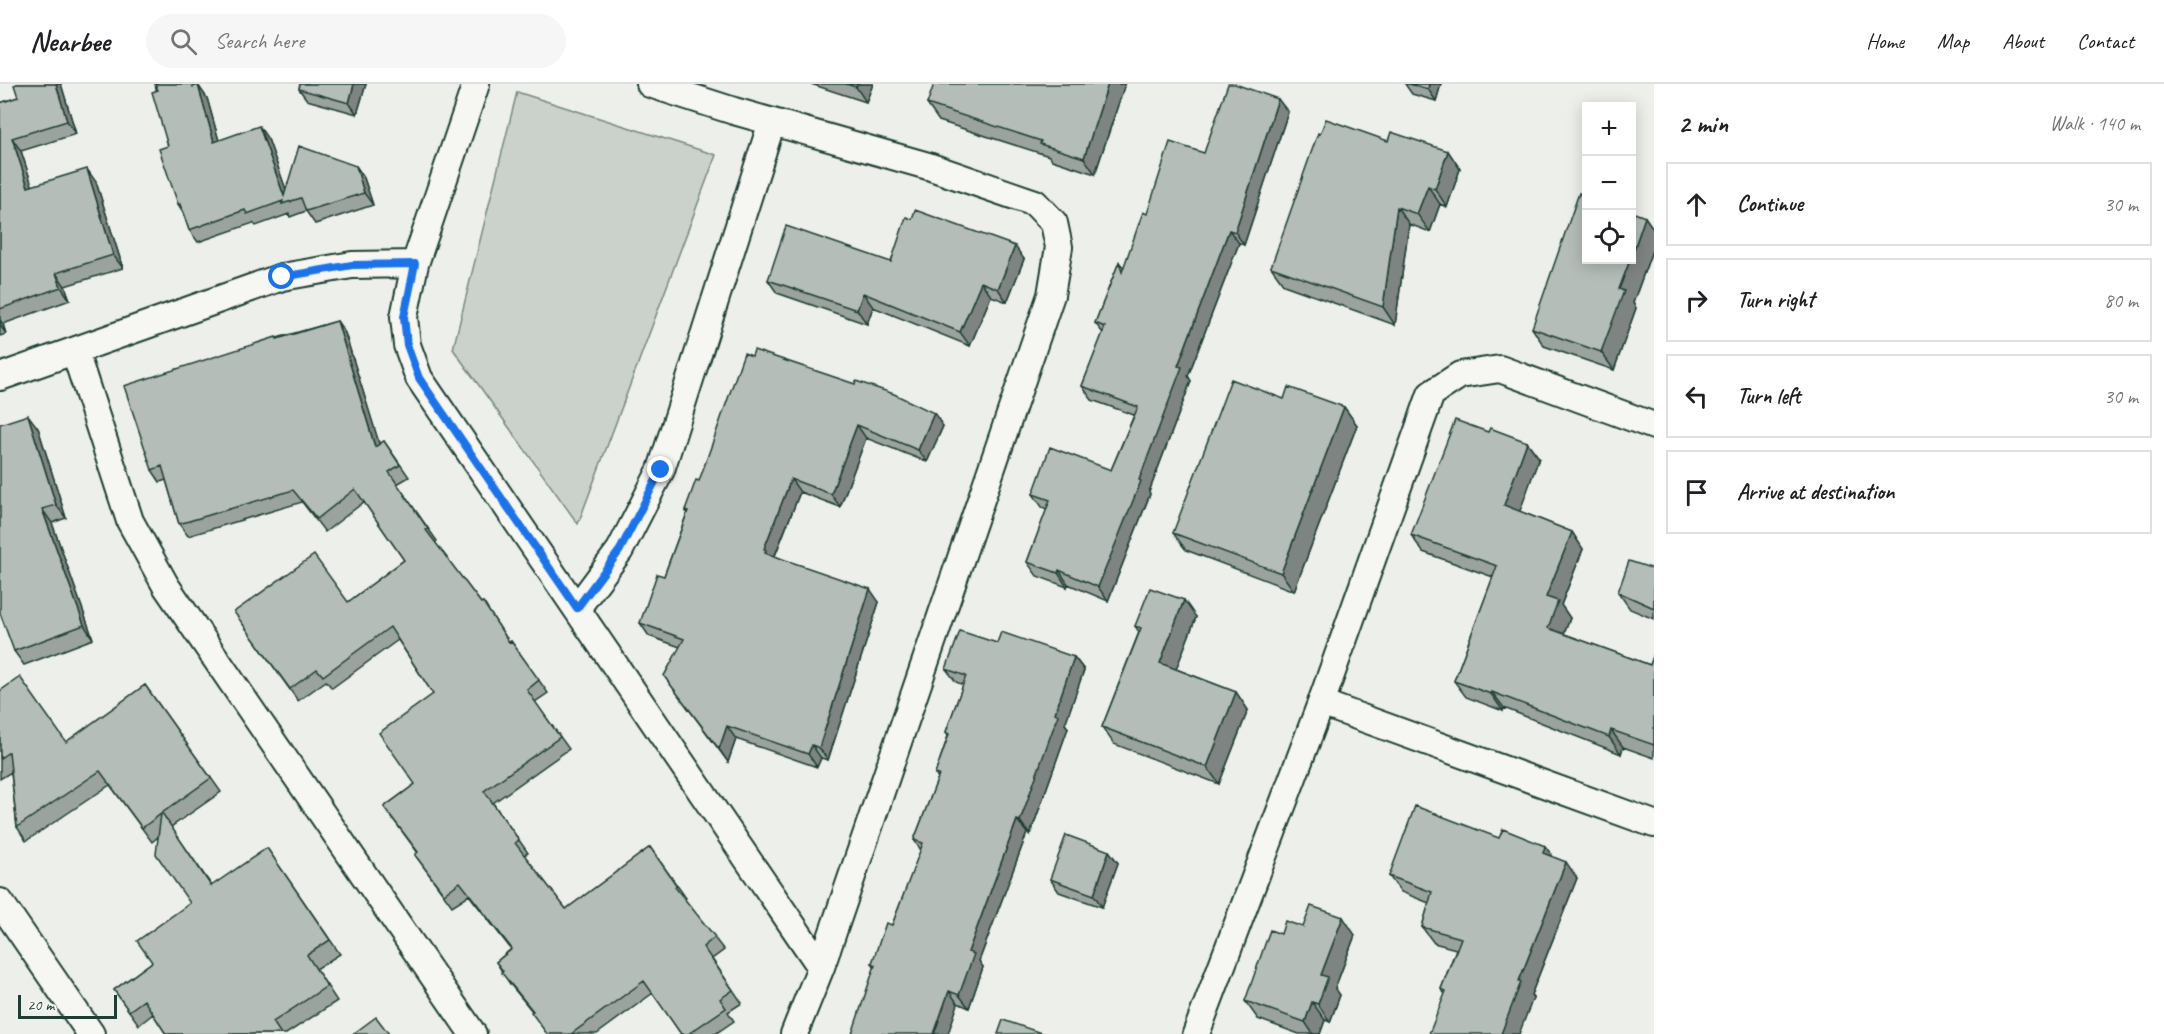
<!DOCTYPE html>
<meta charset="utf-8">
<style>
body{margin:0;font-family:Caveat,sans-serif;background:#f6f6f6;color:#202124}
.controls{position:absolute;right:18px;top:18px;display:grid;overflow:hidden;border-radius:0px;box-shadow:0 3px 15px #0003}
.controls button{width:54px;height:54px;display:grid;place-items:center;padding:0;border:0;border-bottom:2px solid #e0e0e0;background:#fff;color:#202124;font:30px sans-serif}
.scale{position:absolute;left:18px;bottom:15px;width:99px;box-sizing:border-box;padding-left:6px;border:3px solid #1f3d34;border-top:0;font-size:16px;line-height:21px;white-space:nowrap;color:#1f3d34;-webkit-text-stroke:4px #f6f6f2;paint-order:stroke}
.stop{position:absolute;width:18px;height:18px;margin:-14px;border:4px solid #1a73e8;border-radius:50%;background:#fff}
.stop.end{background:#1a73e8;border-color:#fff;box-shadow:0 2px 6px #0008}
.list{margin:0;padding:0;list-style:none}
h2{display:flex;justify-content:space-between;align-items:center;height:78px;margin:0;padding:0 24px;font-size:26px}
h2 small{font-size:20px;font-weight:400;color:#757577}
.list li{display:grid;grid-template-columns:39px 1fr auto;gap:18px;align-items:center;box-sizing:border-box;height:84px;margin:0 12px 12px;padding:0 12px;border:2px solid #e0e0e0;border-radius:0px}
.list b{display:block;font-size:22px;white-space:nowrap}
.list em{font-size:20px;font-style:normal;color:#757577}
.icon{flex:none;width:33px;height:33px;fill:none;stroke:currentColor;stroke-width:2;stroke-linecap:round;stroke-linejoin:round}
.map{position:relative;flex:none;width:1654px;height:950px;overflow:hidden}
header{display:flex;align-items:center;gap:36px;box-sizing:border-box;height:84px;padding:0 30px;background:#fff;border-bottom:2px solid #e0e0e0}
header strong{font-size:28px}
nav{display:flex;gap:33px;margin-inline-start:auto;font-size:21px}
.search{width:420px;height:54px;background:#f6f6f6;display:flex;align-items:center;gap:15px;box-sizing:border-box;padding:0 21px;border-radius:33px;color:#757577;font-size:22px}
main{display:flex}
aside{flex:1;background:#fff}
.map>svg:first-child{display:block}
</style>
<header>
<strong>Nearbee</strong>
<div class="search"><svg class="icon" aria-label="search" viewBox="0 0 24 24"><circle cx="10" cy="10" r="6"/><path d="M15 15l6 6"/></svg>Search here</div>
<nav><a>Home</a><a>Map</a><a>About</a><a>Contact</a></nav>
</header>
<main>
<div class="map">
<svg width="1654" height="950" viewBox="0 0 1654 950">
<rect width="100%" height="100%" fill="#edefea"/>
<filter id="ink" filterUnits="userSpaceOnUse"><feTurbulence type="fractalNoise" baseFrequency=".0167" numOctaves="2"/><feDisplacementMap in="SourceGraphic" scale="12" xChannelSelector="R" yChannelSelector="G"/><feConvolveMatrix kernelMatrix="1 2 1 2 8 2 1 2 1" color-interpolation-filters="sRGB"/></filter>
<g filter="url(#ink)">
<path fill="#cbd2cc" stroke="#758880" stroke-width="1.5" d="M517,8L716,71L578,440L453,265Z"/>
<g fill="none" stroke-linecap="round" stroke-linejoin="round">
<defs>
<path id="street" d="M476,0L415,180L404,233L407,261L419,294L821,883
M650,0L734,27L928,82L1035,119L1054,139L1059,163L1051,211L821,883L794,950
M75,268L130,437L166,502L473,950
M0,293L282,193L352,181L415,180
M577,524L620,466L661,386L772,38
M1321,619L1654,740
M0,818L91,950
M1196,950L1321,619L1431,310L1460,291L1500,285L1654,342"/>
</defs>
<use href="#street" stroke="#1f3d34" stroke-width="30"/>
<use href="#street" stroke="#f6f6f2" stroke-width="26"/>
</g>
<path fill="#9ba39e" stroke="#1f3d34" stroke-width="1.5" d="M17,0H61L76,50L21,67L32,102L96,98L123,184L65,202L70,216L3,240L6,250L0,252V19L18,13Z
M155,0H197L207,14L219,57L268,55L286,106L356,82L364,94L373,121L315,140L306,127L290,133L289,130L256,142L253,139L198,158L189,146L183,128L178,120L168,62Z
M300,0H366L357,30L307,16L299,5Z
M811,0H873L866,18Z
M1125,0L1095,90L1052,76L1049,72L939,37L927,20Z
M1405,0H1441L1436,17L1412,10Z
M1288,28L1244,161L1239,159L1188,292L1191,297L1149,408L1150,410L1108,517L1068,500L1067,503L1037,492L1027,478L1047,425L1042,423L1033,410L1111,386L1134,331L1092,316L1082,302L1103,249L1095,239L1119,178L1124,184L1147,130L1204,69Z
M1388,57L1448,67L1460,85L1447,123L1440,120L1430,148L1409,140L1395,241L1284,201L1271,183Z
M1645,133L1654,146V161L1633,219L1636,224L1614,286L1544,262L1532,244Z
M1024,175L1007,218L991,212L970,262L873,223L867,240L777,209L768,196L891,178Z
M337,237L345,249L379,360L384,357L409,393L397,400L437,457L435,459L481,519L483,518L509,558L511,557L548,609L535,618L569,665L493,719L528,769L524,771L566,825L650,763L686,814L684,815L724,866L712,875L742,919L728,928L734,937L715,950H681L653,909L597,950H547L532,927L510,900L496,878L511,865L469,811L452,822L415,771L418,769L384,723L415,700L433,610L398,556L332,604L326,597L298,617L243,540L348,518L404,476L364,418L325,448L302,418L188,452L179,440L166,396L160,398L152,386L277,254Z
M855,300L943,342L927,378L866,354L840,423L800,408L775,472L879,518L828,676L821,674L817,683L736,655L728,678L664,592L680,563L649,552L640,539L664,492L687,429L685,426L699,397Z
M1344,323L1357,341L1294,507L1186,466L1173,449Z
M38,344L66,434L52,439L93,555L24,581L14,567Z
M1488,348L1527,358L1539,374L1519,427L1572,448L1583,465L1561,521L1570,534L1564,550L1650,581L1654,570V674L1623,663L1621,670L1504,624L1503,627L1466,613L1454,597L1493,493L1423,468L1411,451Z
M1654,485V535L1630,525L1618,508Z
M1196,533L1176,585L1236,608L1248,626L1219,700L1114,660L1102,643L1139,548L1135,542Z
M997,559L1074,573L1084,586L1065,640L1068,644L1030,751L1027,749L979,877L983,883L969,924L875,883L872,879L892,841L921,766L914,756L938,694L935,690L948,652L946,648L963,601L956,598L946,585Z
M145,601L221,708L171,743L212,802L267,764L340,870L316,885L337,917L286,950H166L153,930L139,941L114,906L152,878L190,819L158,753L152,758L110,701L26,757L17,743L11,688L0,695V607L66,658Z
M1109,767L1118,779L1102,823L1059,808L1050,795Z
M1554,774L1577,794L1531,911L1533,914L1445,910L1441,905L1456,865L1434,859L1422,843L1429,819L1401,808L1389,792Z
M1303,843L1355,851L1335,904L1340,911L1330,938L1325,936L1320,950H1299L1258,935L1245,917L1281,850Z"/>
<path fill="#7e8481" stroke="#1f3d34" stroke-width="1.5" d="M56,0H61L76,50L67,37Z
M354,0H366L357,30L349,19Z
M857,0H873L866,18L856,3Z
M1108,0H1125L1095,90L1084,74Z
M1429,0H1441L1436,17L1428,5Z
M198,1L207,14L223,71L214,58Z
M1278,15L1288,28L1244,161L1235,148Z
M259,42L268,55L290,117L284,112Z
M12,54L21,67L37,116L28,103Z
M1448,67L1460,85L1447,123L1435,105Z
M356,82L364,94L373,121L364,109Z
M87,85L96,98L123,184L113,171Z
M1428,102L1440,120L1430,148L1417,130Z
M1397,123L1409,140L1395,241L1383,223Z
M1645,133L1654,146V161L1633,219L1636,224L1614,286L1601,268L1619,205L1630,176H1632V171Z
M1229,146L1239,159L1188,292L1191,297L1149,408L1150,410L1108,517L1098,503L1139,396L1178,282Z
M1015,162L1024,175L1007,218L998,205Z
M56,189L65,202L70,216L61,203Z
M981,198L991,212L970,262L960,248Z
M863,209L873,223L867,240L857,226Z
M0,236L3,240L6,250L0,241Z
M337,237L345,249L384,375L375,363Z
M1344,323L1357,341L1294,507L1281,489Z
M934,329L943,342L927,378L918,366Z
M28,331L38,344L66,434L56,421Z
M857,341L866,354L840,423L831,410Z
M1527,358L1539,374L1516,438L1504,421Z
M791,395L800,408L773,476L774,482L764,465Z
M42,425L52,439L93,555L84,541Z
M1572,448L1583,465L1561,521L1570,534L1560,561L1548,544L1546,513Z
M1059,486L1068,500L1067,503L1058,489Z
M870,505L879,518L828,676L819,664Z
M1184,516L1196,533L1172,596L1160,579Z
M1074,573L1084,586L1065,640L1068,644L1030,751L1020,737L1055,629Z
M1236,608L1248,626L1219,700L1207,683Z
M1492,608L1504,624L1503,627L1491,610Z
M727,642L736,655L728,678L719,665Z
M1611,646L1623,663L1621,670L1609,653Z
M812,661L821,674L817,683L808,670Z
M1017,736L1027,749L979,877L983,883L969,924L959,911L968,868Z
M1545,762L1557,778L1543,769Z
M1109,767L1118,779L1102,823L1094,811Z
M1566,778L1577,794L1531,911L1533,914L1519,950H1501L1519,897Z
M1343,833L1355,851L1335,904L1340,911L1330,938L1318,920L1321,891Z
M949,907L958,920L948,950H934Z
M1312,918L1325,936L1320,950H1313L1305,938Z"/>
<path fill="#b4bdb8" stroke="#1f3d34" stroke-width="1.5" d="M17,0H56L67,37L12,54L28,103L87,85L113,171L56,189L61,203L0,225V19L18,13L14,1Z
M155,0H192L193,3L198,1L214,58L259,42L284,112L299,62L356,82L364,109L306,127L301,114L282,120L283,117L247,130L245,126L189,146L180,120H178L159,65L168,62L152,8L158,6Z
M300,0H354L349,19L299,5Z
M846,0H857L856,3Z
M934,0H1108L1084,74L1040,60L1041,57L927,20Z
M1228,0H1235L1278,15L1235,148L1229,146L1178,282L1182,283L1139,396L1141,397L1098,503L1059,486L1058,489L1027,478L1050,416L1033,410L1050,363L1111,386L1138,323L1082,302L1105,243L1095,239L1119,178L1122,188L1143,128L1147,130L1170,58L1204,69Z
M1409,0H1429L1428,5Z
M1326,35L1388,57L1391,48L1448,67L1435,105L1428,102L1417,130L1397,123L1383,223L1271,183L1318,49L1320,50Z
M1579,109L1587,112V176H1630L1619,205L1624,207L1601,268L1532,244Z
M915,126L1015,162L998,205L981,198L960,248L863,209L857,226L768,196L786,142L891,178L906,133L912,135Z
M1632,128L1645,133L1632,171Z
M337,237L375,363L384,357L400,381L389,388L428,445L426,446L481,519L483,518L509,558L511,557L539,596L527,606L560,653L484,707L519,756L515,759L566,825L650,763L677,802L675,803L715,853L703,863L733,906L720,915L726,924L688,950H681L644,897L571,950H547L531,928L533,927L501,888L503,887L496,878L512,865L460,798L444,810L415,771L418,768L384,723L415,700L379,649L433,610L390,543L323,592L317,585L290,605L234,528L314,471L348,518L404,476L355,405L317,435L293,406L179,440L162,382L152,386L124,302L276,253L277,255Z
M754,266L855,300L856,297L894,310L934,329L918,366L857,341L831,410L791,395L764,465L766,466L765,469L870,505L819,664L812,661L808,670L727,642L719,665L664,592L684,555L640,539L657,490L664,492L688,427L685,426L696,396L699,397L744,269L752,272Z
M1231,295L1284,315L1288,303L1344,323L1281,489L1173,449Z
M28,331L56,421L42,425L84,541L14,567L0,529V340Z
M1455,336L1488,348L1490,344L1527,358L1504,421L1572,448L1546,513L1558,517L1548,544L1650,581L1654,570V661L1611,646L1609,653L1492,608L1491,610L1454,597L1497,482L1411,451Z
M1629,477L1654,485V524L1618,508Z
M1150,504L1184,516L1160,579L1236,608L1207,683L1102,643L1141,544L1135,542Z
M960,547L997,559L1001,548L1074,573L1055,629L1058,631L1020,737L1017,736L968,868L974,870L959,911L949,907L934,950H852L875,881L872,879L886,839L892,841L923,759L914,756L939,691L935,690L949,650L946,648L966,592L946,585Z
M20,593L66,658L145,601L211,694L162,729L211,802L267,764L330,856L307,871L327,902L273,938L281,950H166L144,916L129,927L114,906L152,878L137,857L190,819L156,770L161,730L142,744L100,687L17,743L9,668L0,674V607Z
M1415,722L1499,754L1503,745L1545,762L1543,769L1566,778L1519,897L1521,898L1501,950H1429L1446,907L1441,905L1461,854L1422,843L1432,808L1389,792Z
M1066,751L1109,767L1094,811L1050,795Z
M1311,822L1343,833L1321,891L1328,893L1318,920L1312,918L1305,938L1245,917L1270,846L1281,850L1285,837L1303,843Z
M376,933L389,950H353Z
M1003,936L1044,950H998Z"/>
</g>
<g fill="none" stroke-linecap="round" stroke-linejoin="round" filter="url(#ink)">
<path stroke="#1a73e8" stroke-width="8" d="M282,193L352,181L415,180L404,233L407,261L419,294L577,524L620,466L661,386"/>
</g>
</svg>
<div class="controls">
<button>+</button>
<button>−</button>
<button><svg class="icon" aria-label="locate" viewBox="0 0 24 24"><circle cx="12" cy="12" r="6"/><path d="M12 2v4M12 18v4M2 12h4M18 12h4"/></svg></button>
</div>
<div class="scale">20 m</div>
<div class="stop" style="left:282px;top:193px"></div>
<div class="stop end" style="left:661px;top:386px"></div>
</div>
<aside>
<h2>2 min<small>Walk · 140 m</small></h2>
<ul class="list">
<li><svg class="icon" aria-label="ahead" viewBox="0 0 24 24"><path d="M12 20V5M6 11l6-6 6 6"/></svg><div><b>Continue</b></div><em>30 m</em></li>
<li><svg class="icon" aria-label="right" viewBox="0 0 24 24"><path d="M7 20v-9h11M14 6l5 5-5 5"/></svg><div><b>Turn right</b></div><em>80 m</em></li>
<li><svg class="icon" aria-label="left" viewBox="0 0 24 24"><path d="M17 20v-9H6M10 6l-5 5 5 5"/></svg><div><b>Turn left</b></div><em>30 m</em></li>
<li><svg class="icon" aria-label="arrive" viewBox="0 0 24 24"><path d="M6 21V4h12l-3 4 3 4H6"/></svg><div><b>Arrive at destination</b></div></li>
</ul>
</aside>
</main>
